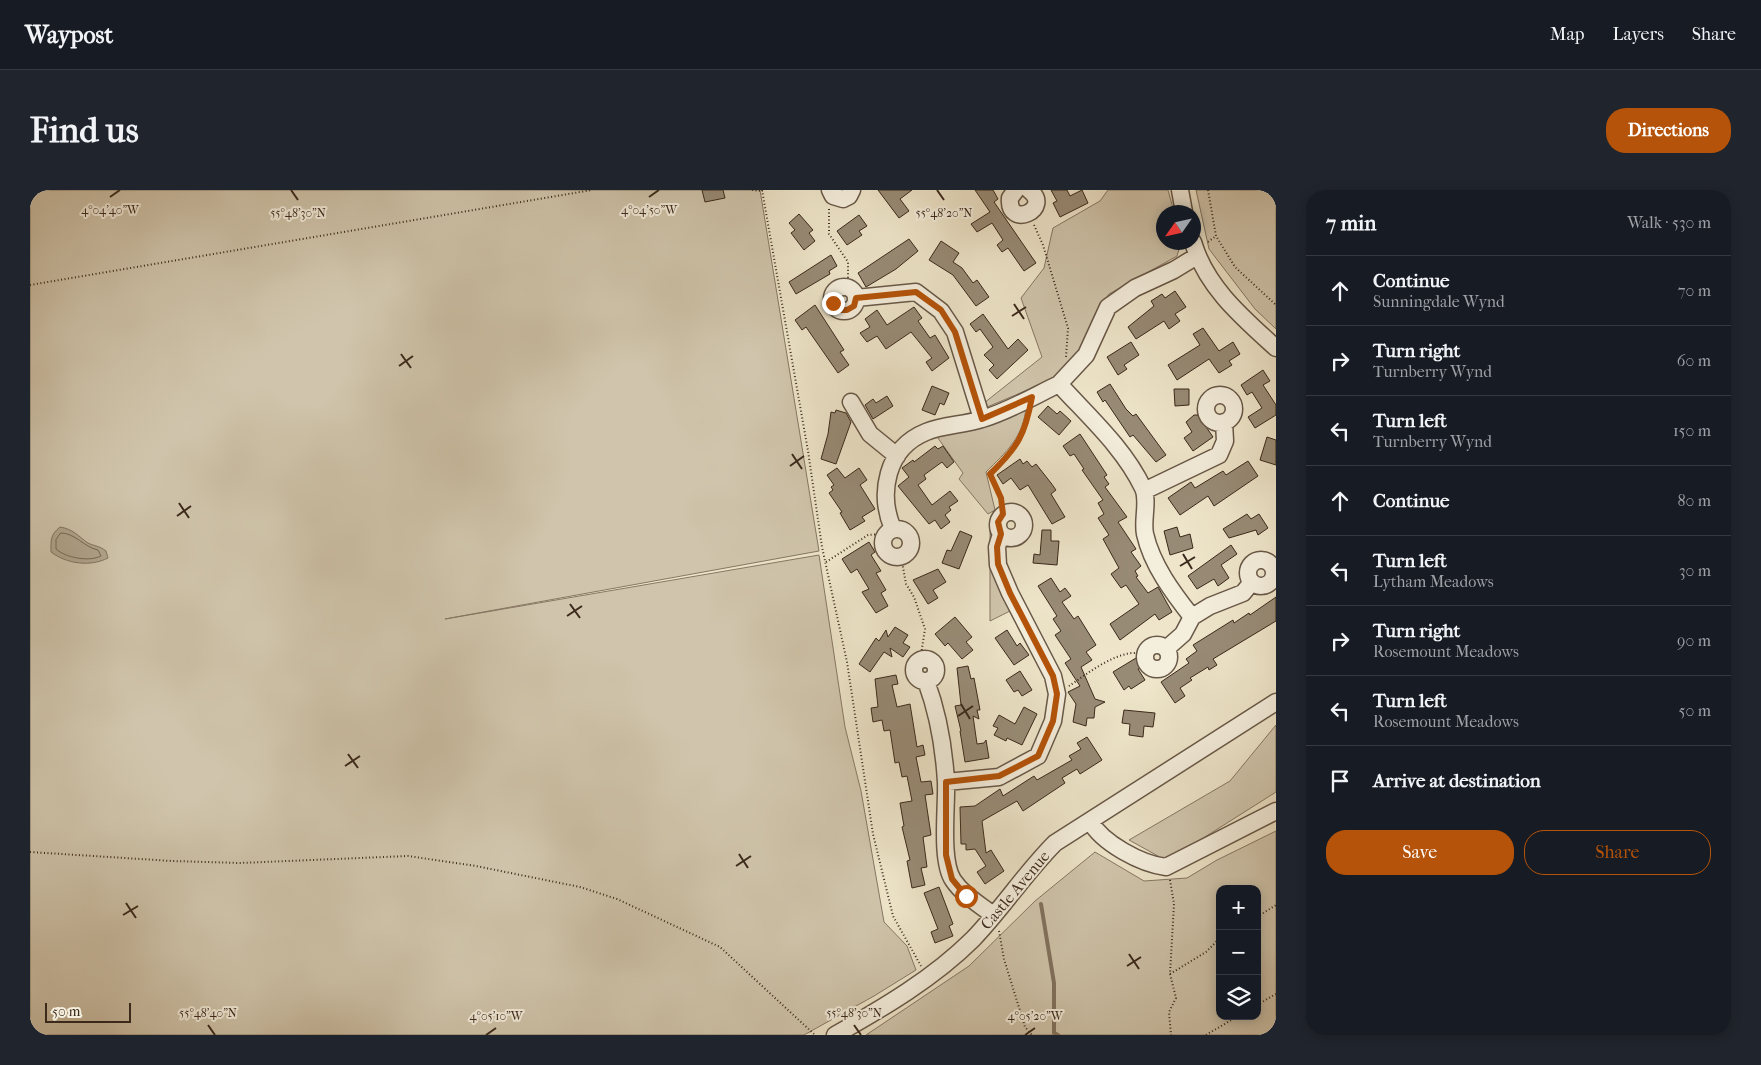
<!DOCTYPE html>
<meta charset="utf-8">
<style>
body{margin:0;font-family:"IM FELL French Canon",serif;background:#20242c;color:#f1f3f6}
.controls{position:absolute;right:15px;bottom:15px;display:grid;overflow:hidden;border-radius:10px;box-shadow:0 2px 12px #0003}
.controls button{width:45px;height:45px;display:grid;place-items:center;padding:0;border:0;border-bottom:1px solid #363941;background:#171b24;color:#f1f3f6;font:25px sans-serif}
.compass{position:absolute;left:1126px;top:15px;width:45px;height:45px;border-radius:50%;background:#171b24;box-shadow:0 2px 12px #0003;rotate:236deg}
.scale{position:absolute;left:15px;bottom:12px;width:86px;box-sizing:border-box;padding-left:5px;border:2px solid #3b291b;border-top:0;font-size:14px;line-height:18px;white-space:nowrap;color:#3b291b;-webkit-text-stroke:4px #f4eedd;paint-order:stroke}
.stop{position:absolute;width:15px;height:15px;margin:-11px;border:4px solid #b45309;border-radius:50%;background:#fff}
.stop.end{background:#b45309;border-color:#fff;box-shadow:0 1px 5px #0008}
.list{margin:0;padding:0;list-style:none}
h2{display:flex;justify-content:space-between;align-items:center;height:65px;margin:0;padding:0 20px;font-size:21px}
h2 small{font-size:16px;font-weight:400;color:#9ea1a6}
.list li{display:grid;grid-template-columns:32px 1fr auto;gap:15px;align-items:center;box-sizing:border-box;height:70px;padding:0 20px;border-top:1px solid #363941}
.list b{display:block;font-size:19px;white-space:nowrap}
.list p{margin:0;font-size:16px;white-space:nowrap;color:#9ea1a6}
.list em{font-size:16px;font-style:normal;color:#9ea1a6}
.actions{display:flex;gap:10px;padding:15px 20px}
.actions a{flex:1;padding:11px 0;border:1px solid #b45309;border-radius:20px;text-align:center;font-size:18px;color:#b45309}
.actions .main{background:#b45309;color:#fff}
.icon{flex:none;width:28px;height:28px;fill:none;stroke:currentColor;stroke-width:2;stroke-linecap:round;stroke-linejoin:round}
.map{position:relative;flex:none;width:1246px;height:845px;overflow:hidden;border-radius:20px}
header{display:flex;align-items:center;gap:30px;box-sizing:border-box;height:70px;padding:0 25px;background:#171b24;border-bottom:1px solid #363941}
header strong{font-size:24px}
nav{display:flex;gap:28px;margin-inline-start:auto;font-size:18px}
.intro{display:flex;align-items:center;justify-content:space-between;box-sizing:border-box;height:120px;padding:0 30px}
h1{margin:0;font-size:35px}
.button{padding:12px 22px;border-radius:20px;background:#b45309;color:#fff;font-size:18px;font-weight:700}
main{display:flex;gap:30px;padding:0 30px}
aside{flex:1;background:#171b24;border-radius:20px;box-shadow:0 2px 12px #0003}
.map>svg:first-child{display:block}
</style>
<header>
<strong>Waypost</strong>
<nav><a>Map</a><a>Layers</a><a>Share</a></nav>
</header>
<div class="intro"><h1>Find us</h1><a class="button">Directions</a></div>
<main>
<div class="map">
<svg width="1246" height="845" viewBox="0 0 1246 845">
<rect width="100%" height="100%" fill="#eee5ca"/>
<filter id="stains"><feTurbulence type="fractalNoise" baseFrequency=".004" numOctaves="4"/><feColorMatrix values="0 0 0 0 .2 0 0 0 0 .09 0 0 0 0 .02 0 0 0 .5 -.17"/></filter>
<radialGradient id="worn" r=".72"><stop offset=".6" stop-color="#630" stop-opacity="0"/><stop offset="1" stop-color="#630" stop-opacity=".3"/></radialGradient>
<path fill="#d0c5ac" stroke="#867764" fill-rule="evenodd" d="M0,0H730L789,361L415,429L789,365L815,537L831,601L854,732L877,756L886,780L844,806L774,845H0Z
M1078,0H1138L1144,22H1134V52L1151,53L1147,66L1079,104L1066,124L1048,166L1019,191L957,217L954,213L1012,167L991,108L1014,78L1023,38L1070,11Z
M1166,0H1246V139L1225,119L1179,59Z
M996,216C994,247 976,262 956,282L965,320L958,324L929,289L933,283L905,244Z
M960,340L967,379L984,419L960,431Z
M1246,535V602L1137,671L1099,650L1200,591Z
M1246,641V845H836L939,776L1005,711L1065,662L1114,691L1157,688L1187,670ZM1190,699H1227V826H1190Z"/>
<path fill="#b1a58e" stroke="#827360" d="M30,337C43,339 48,346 58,353C64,356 70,356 76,361L78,368C60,377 37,374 21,362C21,350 20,345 30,337Z"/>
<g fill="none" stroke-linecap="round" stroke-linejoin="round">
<path stroke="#766754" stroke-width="1" d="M31,343C45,343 54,357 68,360L71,366C59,372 36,368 26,359V350Z"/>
<path stroke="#827360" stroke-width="4" d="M1011,714L1024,793V843L1028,845"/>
</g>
<path fill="#988b76" stroke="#3b291b" d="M672,0H693L695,8L675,12Z
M848,0H882L870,9L879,21L869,28Z
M945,0H963L968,9L964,12L1006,73L994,81L978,58L972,62L967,55L973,50L962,33L947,42L941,34L960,22Z
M1021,0H1037L1040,6L1052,0L1058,13L1030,27L1023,13L1027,11Z
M769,24L783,40L779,43L785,51L774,60L761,43L765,40L759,33Z
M829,25L837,36L829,41L832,45L817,55L807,41Z
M879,49L888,61L866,79L836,97L828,83Z
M911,51L929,63L923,72L932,78L943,93L947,90L959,107L946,116L923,85L899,70Z
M801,65L807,76L799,81L800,84L766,104L759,92Z
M1145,101L1156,117L1145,124L1150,131L1139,139L1134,131L1106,149L1098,137L1124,116L1121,111L1132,104L1135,108Z
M785,115L814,160L810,162L819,175L808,183L776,137L772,140L765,130Z
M884,117L892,128L888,131L900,148L905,145L919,168L902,181L896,172L902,168L881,142L856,159L847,146L837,152L830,143L840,137L835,129L847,120L857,135Z
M953,124L978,159L988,149L998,160L967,189L959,180L964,175L954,165L963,157L950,139L946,142L940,134Z
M1173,138L1189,161L1203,152L1210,164L1199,171L1202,175L1189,183L1179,169L1147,190L1138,175L1170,155L1163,144Z
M1101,152L1109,165L1094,175L1097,179L1088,185L1077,167Z
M1233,180L1240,191L1233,195L1246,215V225L1225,238L1218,227L1232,218L1222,202L1217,205L1211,195Z
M1080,194L1096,219L1103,226L1106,224L1136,265L1126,272L1103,245L1100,247L1075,210L1073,212L1067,202Z
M902,196L919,203L914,215L910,213L905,225L892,220Z
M1144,199H1159V215L1145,216Z
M857,206L863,216L843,229L835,215L843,209L846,213Z
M1018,216L1027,224L1030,221L1041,231L1029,245L1008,227Z
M806,220L816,223L821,232L806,274L791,269L798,244L801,222L805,223Z
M1164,225H1168L1183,247L1163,261L1154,248L1162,242L1156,232Z
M1050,244L1077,285L1074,287L1079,294L1075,297L1097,327L1088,332L1106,359L1101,362L1111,376L1105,381L1108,386L1106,387L1118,403L1128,397L1142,422L1129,430L1125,424L1090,450L1080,434L1109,414L1096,395L1091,398L1081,384L1089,378L1073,349L1079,345L1068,328L1074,324L1068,313L1073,310L1052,280L1054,279L1044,264L1040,266L1033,256Z
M1237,247L1246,250V275L1230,270Z
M905,256L908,259L913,256L924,272L917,278L912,272L894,285L896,289L888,295L902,315L920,301L928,311L919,317L921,320L915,325L920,332L911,339L905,330L899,334L868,296L879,287L872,278L883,270L884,272Z
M990,269L993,274L997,271L1002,277L1006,274L1021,293L1026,300L1021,304L1035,327L1022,334L998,295L990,300L981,288L973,294L967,285Z
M1218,271L1228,286L1184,316L1178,306L1150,325L1138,308L1161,292L1165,298L1193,281L1196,285Z
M807,278L815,288L829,278L837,290L830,295L845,319L832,327L835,331L820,340L810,323L812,322L799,303L803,300L801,297L804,295L797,285Z
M1217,324L1221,329L1229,324L1238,338L1228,345L1226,340L1199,348L1193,339Z
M1147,337L1150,347L1160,344L1163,358L1140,365L1134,341Z
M1012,340H1021V351H1029L1027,375L1003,373L1004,364L1010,365Z
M930,341L942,346L929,379L912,373L917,360L921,361Z
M839,352L845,362L841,365L851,381L846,383L856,400L851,403L858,416L846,423L832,402L839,399L827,379L821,383L812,369Z
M1201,355L1207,364L1191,375L1199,388L1188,396L1184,389L1167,399L1158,386Z
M908,379L916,392L903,400L908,408L898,414L883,390Z
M1021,388L1030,402L1035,398L1041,406L1032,412L1044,429L1048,426L1066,455L1056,462L1062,470L1051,477L1065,509L1075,512L1065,517L1064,528H1057L1056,536L1043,532L1046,514L1038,502L1050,496L1035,473L1041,469L1025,445L1031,441L1023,429L1027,426L1008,396Z
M1246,407V431L1183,469L1187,475L1179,480L1178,477L1160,488L1162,490L1150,498L1155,506L1145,513L1131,492L1159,473L1156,469L1167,461L1163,455L1203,430L1204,433L1219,423L1220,425Z
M925,427L942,447L936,452L943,460L932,469L918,453L915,456L905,444Z
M865,437L878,445L873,453L880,457L873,467L860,458L862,467L854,462L840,482L829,474L846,448L849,451L856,440L858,447Z
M977,440L987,456L990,453L999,465L984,475L965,448Z
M1106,468L1112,477L1108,479L1115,490L1101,499L1099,496L1094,500L1083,482Z
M938,476L941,489L944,488L950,520H947L949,529L943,526L947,554L954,553L956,550L959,568L935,572L930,541H931L925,516L931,515L927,478Z
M990,481L1002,500L992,506L988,500L984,502L976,490Z
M866,485L868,494L862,495L867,517L880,514L887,557L893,555L895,565L886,567L891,592L901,591L903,604L895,605L901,645L893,647L897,677L891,678L895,695L882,698L877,671L880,670L872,637L874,636L870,613L882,611L877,586L872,587L869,572L865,573L860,540L854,541L852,530L843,532L841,518L848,517L845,489Z
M994,517L1007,524L992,555L977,548L976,551L964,545L968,538L963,536L969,525L985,534Z
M1094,520L1125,523L1123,537L1114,536L1113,547L1099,545L1100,534L1092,533Z
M1057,547L1072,570L1050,584L1047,579L1032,588L1035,593L993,621L987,611L952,631L956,663L961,660L974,681L955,694L947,682L956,676L945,659L936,660V654H931L930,617L945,616L970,599L973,606L1004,586L1007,590L1042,570L1039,566L1051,559L1047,553Z
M909,697L923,734L919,736L923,746L905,753L901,742L908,739L894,703Z"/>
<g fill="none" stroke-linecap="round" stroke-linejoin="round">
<defs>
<path id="minor" d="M800,0L803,6L813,9L819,6L822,0
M986,0L980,8C977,40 1024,19 999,0
M1150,0L1154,22
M1163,52C1176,97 1213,128 1246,158
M802 109a12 12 0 1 1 24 0a12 12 0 1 1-24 0Z
M826,108L886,102L911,121L925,142L952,229
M1029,194L1056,165L1078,117L1105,98L1144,80L1167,66
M1176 219a14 14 0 1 1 28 0a14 14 0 1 1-28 0Z
M821,212L840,244L867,266
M1114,301L1189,265L1195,251L1194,232
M968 335a13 13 0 1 1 26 0a13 13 0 1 1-26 0Z
M863,339C848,304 856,258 896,242C913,235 934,235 952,229C979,221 1004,206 1029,194C1059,227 1094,258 1113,298C1119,311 1112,330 1115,344C1122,375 1143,403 1162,427
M853 353a14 14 0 1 1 28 0a14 14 0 1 1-28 0Z
M1218 383a13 13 0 1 1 26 0a13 13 0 1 1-26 0Z
M1115 467a12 12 0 1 1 24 0a12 12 0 1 1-24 0Z
M1136,459L1153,444L1162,427L1180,416L1213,403L1222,392
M884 480a11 11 0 1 1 22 0a11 11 0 1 1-22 0Z
M896,491C908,523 914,558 916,592C917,617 910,670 923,690C933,705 949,714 963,725
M916,592L969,587L1008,566L1023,531L1027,504L1023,486L980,403L968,375L967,357L971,344
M1060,631C1072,653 1111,674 1136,677L1246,621
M805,845C853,818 904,788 943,749C972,719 995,683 1025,653L1246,512"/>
</defs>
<use href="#minor" stroke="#685847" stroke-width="19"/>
<path stroke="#3b291b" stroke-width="2" stroke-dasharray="1 2.5" stroke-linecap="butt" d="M722,0L733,1
M732,0L778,261L792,357L817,472L843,644L863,726L891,776
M1178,0L1186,46L1205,77L1246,115
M799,19V44L818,72V96
M1004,35L1013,55L1038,138L1036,167
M1178,52L1186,46
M0,95L562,0
M973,324L971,308L960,284C978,266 993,250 999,224
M871,366L876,394L884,407L895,439L890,471
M796,372L838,345L851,344
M1039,496C1057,484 1093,455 1115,465
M0,662L142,671L210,673L378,666L446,676L550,697L587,709L690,757L785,845
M1140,690L1144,714L1140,784L1146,808L1139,822L1141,845
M1227,727L1246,715
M969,741L974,769L995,837L1002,845
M1140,784L1176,762L1190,748
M1227,815L1246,804
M1176,845L1208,826"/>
<use href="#minor" stroke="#f4eedd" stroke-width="16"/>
</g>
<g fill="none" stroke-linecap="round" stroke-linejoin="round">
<path stroke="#b45309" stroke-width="6" d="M803,113L809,120H817L824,116L826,108L886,102L911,120L925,142L952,229L1002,207C995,245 988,257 960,284L971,308L973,324L968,332L971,344L967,357L968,374L980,403L1023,486L1027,504L1023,531L1008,566L969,586L916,592V665L922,689L936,706"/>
</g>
<path fill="none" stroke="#3b291b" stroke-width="2" d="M261,0L268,10M907,0L914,10M80,7L90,0M619,7L629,0M984,114L994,129M982,126L996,117M371,164L381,178M369,176L383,166M762,264L772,279M760,276L774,266M149,313L159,328M147,326L161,316M1153,364L1162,379M1150,376L1165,367M540,414L550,428M537,426L552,416M931,514L940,529M928,526L943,516M318,564L328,578M315,576L330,566M709,664L718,678M706,676L721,666M96,713L106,728M93,725L108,716M1099,764L1109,779M1097,776L1111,767M178,835L185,845M824,835L831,845M456,845L466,838M995,845L1005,838"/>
<g text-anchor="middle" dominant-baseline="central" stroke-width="4" stroke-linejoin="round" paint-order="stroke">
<g font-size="16" fill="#3b291b" stroke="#f4eedd">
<text transform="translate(985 700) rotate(-50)">Castle Avenue</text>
</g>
</g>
<g font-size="12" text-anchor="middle" fill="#3b291b" stroke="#f4eedd" stroke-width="4" stroke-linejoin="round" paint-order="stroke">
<text x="80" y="24">4°04'40"W</text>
<text x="619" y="24">4°04'50"W</text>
<text x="268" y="27">55°48'30"N</text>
<text x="914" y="27">55°48'20"N</text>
<text x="178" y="827">55°48'40"N</text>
<text x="824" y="827">55°48'30"N</text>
<text x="466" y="830">4°05'10"W</text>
<text x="1005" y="830">4°05'20"W</text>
</g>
<rect width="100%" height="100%" filter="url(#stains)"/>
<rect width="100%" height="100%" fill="url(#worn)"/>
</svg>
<div class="controls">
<button>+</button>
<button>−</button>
<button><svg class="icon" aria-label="layers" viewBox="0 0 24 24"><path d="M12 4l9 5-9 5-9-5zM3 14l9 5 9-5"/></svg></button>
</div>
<svg class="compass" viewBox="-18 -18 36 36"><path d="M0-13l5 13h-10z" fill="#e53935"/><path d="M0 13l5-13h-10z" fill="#9ea1a6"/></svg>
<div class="scale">50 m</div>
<div class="stop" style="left:936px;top:706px"></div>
<div class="stop end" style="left:803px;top:113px"></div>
</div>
<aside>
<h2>7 min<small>Walk · 530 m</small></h2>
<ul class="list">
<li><svg class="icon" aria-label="ahead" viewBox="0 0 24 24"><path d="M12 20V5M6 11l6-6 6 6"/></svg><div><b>Continue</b><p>Sunningdale Wynd</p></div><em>70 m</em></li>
<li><svg class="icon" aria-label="right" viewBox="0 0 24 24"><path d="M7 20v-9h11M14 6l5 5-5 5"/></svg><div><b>Turn right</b><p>Turnberry Wynd</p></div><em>60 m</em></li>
<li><svg class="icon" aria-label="left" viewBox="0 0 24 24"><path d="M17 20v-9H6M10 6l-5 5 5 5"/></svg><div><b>Turn left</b><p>Turnberry Wynd</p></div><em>150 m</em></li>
<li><svg class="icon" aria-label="ahead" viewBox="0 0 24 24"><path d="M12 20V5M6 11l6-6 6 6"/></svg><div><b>Continue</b></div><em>80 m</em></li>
<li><svg class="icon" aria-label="left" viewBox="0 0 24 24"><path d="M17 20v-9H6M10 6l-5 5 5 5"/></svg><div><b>Turn left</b><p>Lytham Meadows</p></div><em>30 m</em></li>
<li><svg class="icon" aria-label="right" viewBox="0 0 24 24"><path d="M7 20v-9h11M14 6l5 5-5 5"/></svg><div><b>Turn right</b><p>Rosemount Meadows</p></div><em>90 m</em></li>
<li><svg class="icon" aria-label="left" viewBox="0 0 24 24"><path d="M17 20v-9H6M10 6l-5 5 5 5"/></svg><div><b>Turn left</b><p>Rosemount Meadows</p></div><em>50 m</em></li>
<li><svg class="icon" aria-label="arrive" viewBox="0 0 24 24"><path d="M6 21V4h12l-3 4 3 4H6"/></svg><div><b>Arrive at destination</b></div></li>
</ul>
<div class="actions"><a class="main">Save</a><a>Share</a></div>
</aside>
</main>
